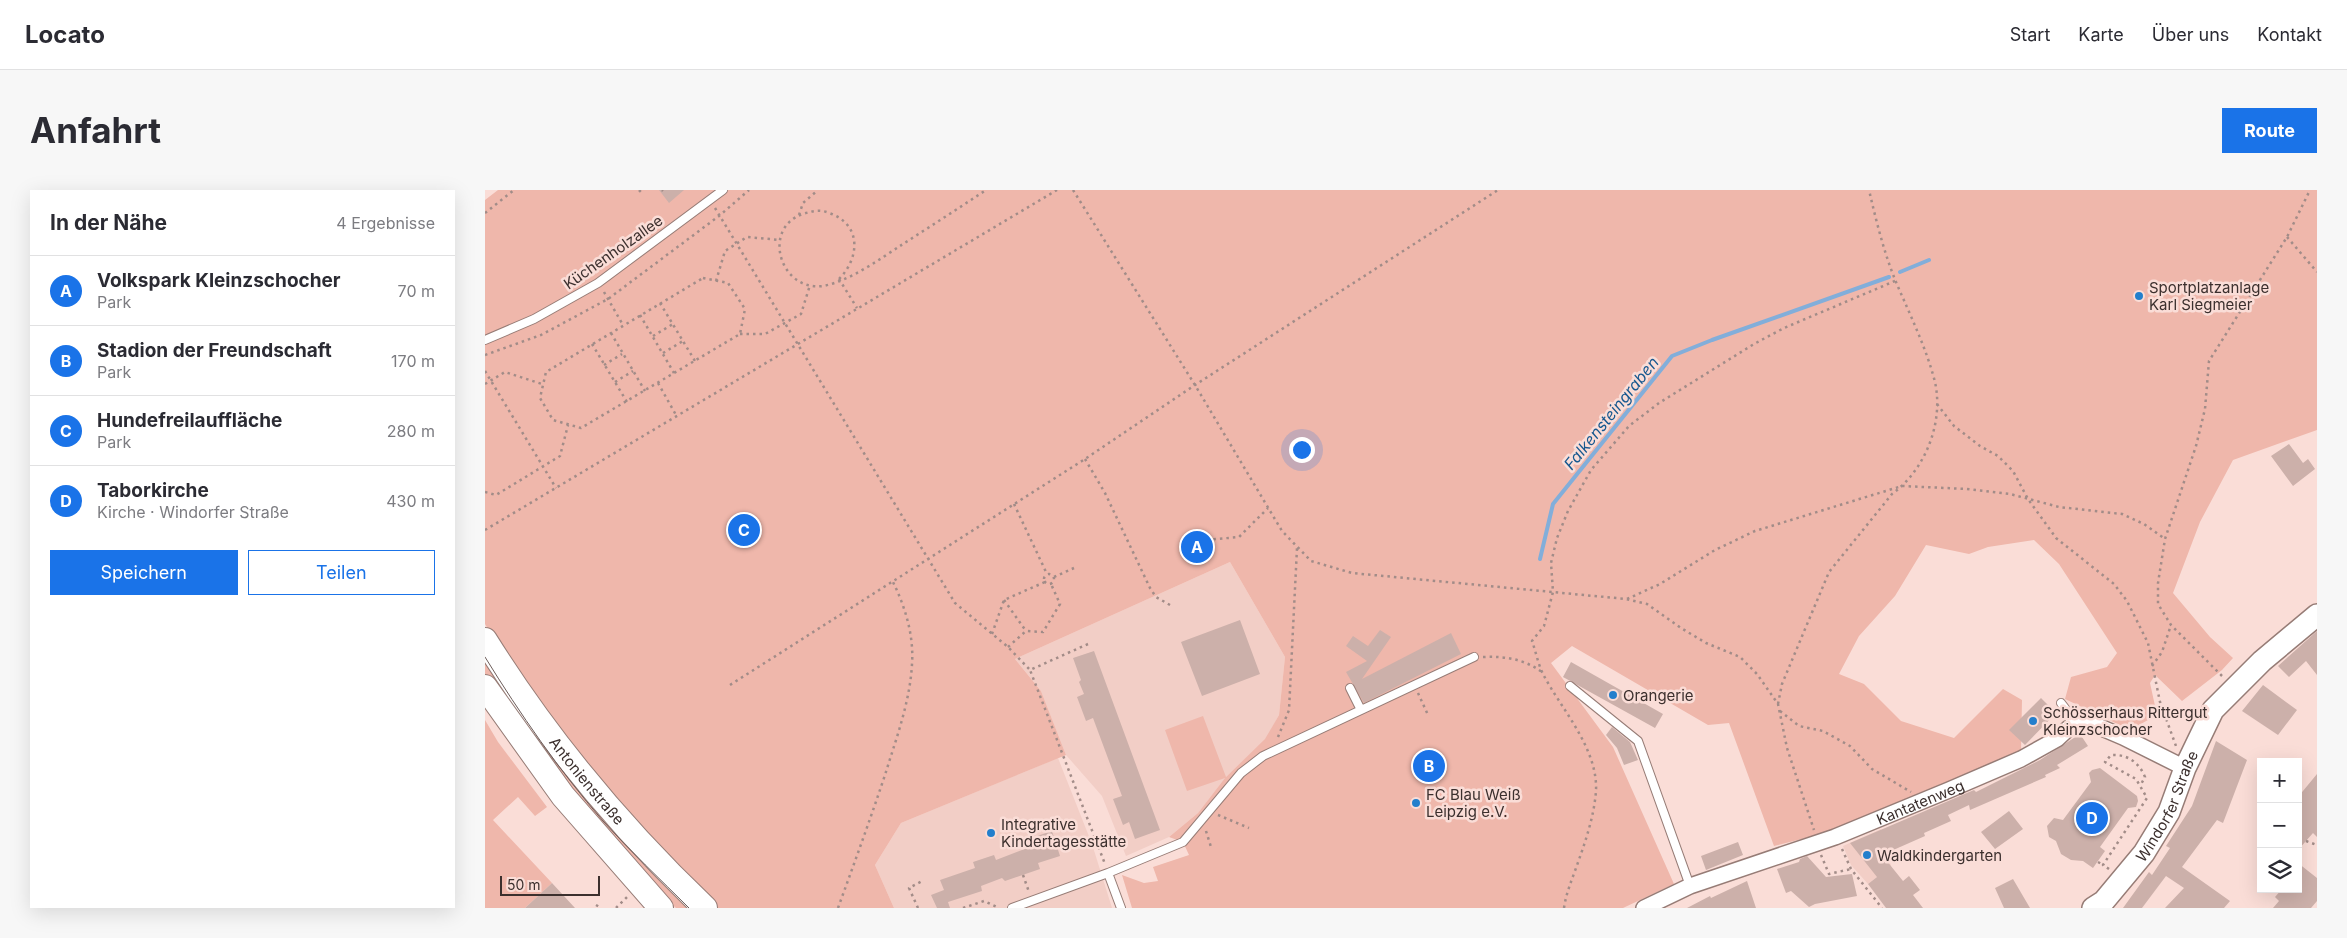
<!DOCTYPE html>
<html lang="de">
<meta charset="utf-8">
<style>
body{margin:0;font-family:Inter,sans-serif;background:#f7f7f7;color:#2b2b33}
.controls{position:absolute;right:15px;bottom:15px;display:grid;overflow:hidden;border-radius:0px;box-shadow:0 5px 20px #0002}
.controls button{width:45px;height:45px;display:grid;place-items:center;padding:0;border:0;border-bottom:1px solid #e1e1e2;background:#fff;color:#2b2b33;font:25px sans-serif}
.scale{position:absolute;left:15px;bottom:12px;width:100px;box-sizing:border-box;padding-left:5px;border:2px solid #3c302e;border-top:0;font-size:14px;line-height:18px;white-space:nowrap;color:#3c302e;-webkit-text-stroke:4px #faddd7;paint-order:stroke}
.you{position:absolute;left:816px;top:259px;width:18px;height:18px;margin:-12px;border:4px solid #fff;border-radius:50%;background:#1a73e8;box-shadow:0 0 0 8px #1a73e833}
.badge{display:grid;place-items:center;width:32px;height:32px;border-radius:50%;background:#1a73e8;color:#fff;font-size:16px;font-weight:700}
.pin{position:absolute;translate:-50% -50%;border:2px solid #fff;box-shadow:0 1px 5px #0006}
.list{margin:0;padding:0;list-style:none}
h2{display:flex;justify-content:space-between;align-items:center;height:65px;margin:0;padding:0 20px;font-size:21px}
h2 small{font-size:16px;font-weight:400;color:#7c7c81}
.list li{display:grid;grid-template-columns:32px 1fr auto;gap:15px;align-items:center;box-sizing:border-box;height:70px;padding:0 20px;border-top:1px solid #e1e1e2}
.list b{display:block;font-size:19px;white-space:nowrap}
.list p{margin:0;font-size:16px;white-space:nowrap;color:#7c7c81}
.list em{font-size:16px;font-style:normal;color:#7c7c81}
.actions{display:flex;gap:10px;padding:15px 20px}
.actions a{flex:1;padding:11px 0;border:1px solid #1a73e8;border-radius:0px;text-align:center;font-size:18px;color:#1a73e8}
.actions .main{background:#1a73e8;color:#fff}
.icon{flex:none;width:28px;height:28px;fill:none;stroke:currentColor;stroke-width:2;stroke-linecap:round;stroke-linejoin:round}
.map{position:relative;flex:none;width:1832px;height:718px;overflow:hidden;border-radius:0px}
header{display:flex;align-items:center;gap:30px;box-sizing:border-box;height:70px;padding:0 25px;background:#fff;border-bottom:1px solid #e1e1e2}
header strong{font-size:24px}
nav{display:flex;gap:28px;margin-inline-start:auto;font-size:18px}
.intro{display:flex;align-items:center;justify-content:space-between;box-sizing:border-box;height:120px;padding:0 30px}
h1{margin:0;font-size:35px}
.button{padding:12px 22px;border-radius:0px;background:#1a73e8;color:#fff;font-size:18px;font-weight:700}
main{display:flex;gap:30px;padding:0 30px}
aside{flex:1;background:#fff;border-radius:0px;box-shadow:0 5px 20px #0002}
.map>svg:first-child{display:block}
</style>
<header>
<strong>Locato</strong>
<nav><a>Start</a><a>Karte</a><a>Über uns</a><a>Kontakt</a></nav>
</header>
<div class="intro"><h1>Anfahrt</h1><a class="button">Route</a></div>
<main>
<aside>
<h2>In der Nähe<small>4 Ergebnisse</small></h2>
<ul class="list">
<li><span class="badge">A</span><div><b>Volkspark Kleinzschocher</b><p>Park</p></div><em>70 m</em></li>
<li><span class="badge">B</span><div><b>Stadion der Freundschaft</b><p>Park</p></div><em>170 m</em></li>
<li><span class="badge">C</span><div><b>Hundefreilauffläche</b><p>Park</p></div><em>280 m</em></li>
<li><span class="badge">D</span><div><b>Taborkirche</b><p>Kirche · Windorfer Straße</p></div><em>430 m</em></li>
</ul>
<div class="actions"><a class="main">Speichern</a><a>Teilen</a></div>
</aside>
<div class="map">
<svg width="1832" height="718" viewBox="0 0 1832 718">
<rect width="100%" height="100%" fill="#faddd7"/>
<path fill="#f2cec6" d="M745,372L800,467L794,525L781,549L741,587L713,623L684,647L641,666L617,606L581,565L556,501L530,469Z
M573,568L607,654L627,718H409L390,675L416,633Z
M1396,639L1406,676L1383,694L1366,675L1358,656Z"/>
<path fill="#efb7ab" d="M13,0H1832V240L1748,270L1715,332L1688,403L1725,447L1748,468L1737,480L1697,511L1670,485L1665,493L1672,525L1645,540L1580,509L1586,487L1622,477L1632,463L1574,374L1549,350L1503,357L1484,364L1441,355L1410,406L1374,446L1354,484L1379,494L1416,531L1469,548L1518,499L1537,510L1536,562L1348,641L1289,656L1244,533L1223,535L1087,456L1066,473L1128,557L1189,694L1138,718H647L637,685L659,693L673,691L668,677L704,665L698,652L684,647L713,623L740,588L702,601L680,540L718,526L741,587L780,549L794,525L800,467L745,372L530,469L556,501L581,565L416,633L390,675L409,718H233L159,645L105,579L21,469L0,434V10Z
M0,461L212,718H191L161,690L103,627L0,486Z
M0,530L13,552L62,617L50,626L33,607L8,630L67,693L40,718H0Z"/>
<g fill="none" stroke-linecap="round" stroke-linejoin="round">
<path stroke="#82aeda" stroke-width="4" d="M1415,82L1444,70
M1055,369L1068,314L1187,166L1227,150L1404,87"/>
</g>
<path fill="#ccb0aa" d="M174,0H199L184,13Z
M1804,254L1818,273L1823,269L1830,279L1808,296L1786,266Z
M755,430L775,484L717,506L696,452Z
M895,440L906,447L877,489L966,443L976,464L879,513L861,482L882,471L861,456L868,446L883,456Z
M1832,441V485L1821,471L1804,487L1793,476Z
M609,461L675,640L650,649L644,632L638,635L628,609L637,606L608,528L601,531L592,507L599,504L594,492L596,490L588,468Z
M1086,472L1178,524L1170,538L1078,487Z
M1778,495L1812,520L1793,545L1757,521Z
M1556,508L1571,523L1540,555L1524,540Z
M1127,537L1145,552L1153,570L1139,575L1132,558L1121,545Z
M1595,544L1603,556L1572,575L1575,578L1560,585L1561,587L1485,620L1484,615L1463,625L1466,631L1439,643L1440,646L1397,665L1418,691L1424,686L1435,700L1428,705L1438,718H1401L1383,694L1392,687L1365,653L1489,600L1491,602L1555,570Z
M1731,551L1762,570L1738,633L1732,630L1697,677L1745,711L1739,718H1680L1699,698L1681,686L1657,718H1638L1664,682L1667,685L1685,658L1681,656L1707,616Z
M1615,578L1652,606L1653,611L1651,617L1643,618L1615,657L1620,661L1608,678L1598,671L1586,670L1576,664L1571,651L1564,647L1562,636L1569,628L1578,630L1606,592L1604,583L1607,580Z
M1832,584V647L1828,643L1813,660V607Z
M1524,621L1538,639L1510,659L1496,642Z
M567,641L575,666L553,673L555,679L520,691L517,688L496,696L497,701L463,712L465,718H452L446,705L459,700L455,690L490,678L488,672L509,665L511,670L545,657L543,649Z
M1253,652L1258,665L1221,680L1216,666Z
M1322,666L1341,687L1367,684L1372,706L1330,714L1324,717L1306,701L1301,703L1292,679L1314,672L1315,669Z
M1813,673L1832,688V711L1826,718H1788L1794,711L1790,707L1797,699H1813Z
M1528,689L1545,718H1519L1510,698Z
M1262,691L1271,718H1202L1225,706L1226,708Z
M67,693L90,718H40Z"/>
<g fill="none" stroke-linecap="round" stroke-linejoin="round">
<defs>
<path id="lane" d="M0,150L49,129L113,93L238,0
M1085,496L1153,551L1205,696
M865,498L876,520
M1576,513L1586,526L1595,531
M527,718L623,683
M636,718L623,683L698,652L756,583L778,566L989,467"/>
<g id="street">
<path id="s1" d="M1159,718L1205,696L1350,647L1464,600L1536,569L1572,549L1587,535L1597,532L1610,535L1638,547L1700,578"/>
</g>
<g id="secondary">
<path id="s2" d="M1608,718L1619,711L1659,663L1684,622L1700,578L1728,520L1777,471L1832,425"/>
</g>
<g id="primary">
<path id="s3" d="M0,450C62,549 136,638 220,718"/>
<path d="M0,497L78,606L176,718"/>
</g>
</defs>
<use href="#lane" stroke="#967c76" stroke-width="10"/>
<use href="#street" stroke="#967c76" stroke-width="18"/>
<use href="#secondary" stroke="#967c76" stroke-width="24"/>
<use href="#primary" stroke="#967c76" stroke-width="26"/>
<path stroke="#a28c88" stroke-width="2.5" stroke-dasharray="2.5 4" stroke-linecap="butt" d="M154,0L156,2L158,0
M177,0L178,1
M588,0L710,195L797,341L826,371L867,383L1141,409L1162,414L1196,438L1221,453L1255,467L1272,484L1293,514L1302,558L1329,640
M230,18L470,413L523,457L545,480
M0,23L29,0
M314,25L318,13L333,0
M1802,47L1832,82
M218,88L243,93L260,119L255,144L96,238L68,230L55,208L61,182Z
M354,89C375,68 377,34 344,23C335,19 327,21 318,24C276,38 295,102 338,96C365,91 395,69 418,54C446,36 474,18 501,0
M354,89L372,118
M231,91L240,61L262,47L295,50
M119,102L138,135
M175,113L210,171
M155,125L189,183
M126,143L160,201
M255,144H280L316,124L325,95
M168,146L188,134
M107,154L142,212
M178,163L198,151
M0,165L56,145L123,109L234,26L264,0
M119,175L137,164
M0,181L71,298
M130,192L148,181
M173,193L191,225
M0,194L20,182L57,194
M1452,214L1469,236L1495,256L1513,266L1528,281L1543,309L1571,348L1629,394L1642,411L1663,453L1675,512L1691,556
M600,269L620,303L665,398L671,407L685,415
M0,302L11,305L75,266L83,235
M529,314L562,384
M0,340L572,0
M709,351L754,347L783,318
M559 389a5 5 0 1 1 10 0a5 5 0 1 1-10 0Z
M569,387L589,378
M1142,409L1175,394L1230,360L1270,341L1417,296L1482,299L1525,304L1574,317L1637,324L1659,334L1680,349
M519,410L541,441
M507,444L519,410L560,392
M603,454L545,480L620,674
M523,457L541,441L558,442L575,414L566,394
M998,467C1020,466 1039,469 1057,482
M1667,476L1677,462L1686,435
M1737,486L1686,435L1673,414V393L1680,349L1711,256L1720,219L1724,171L1802,47L1825,0
M245,495L600,269L710,195L1013,0
M933,503L943,525
M1293,514L1297,494L1344,382L1407,304C1440,280 1459,233 1450,192C1441,157 1425,125 1411,92C1399,63 1391,30 1384,0
M1295,521L1314,536L1338,541L1365,556L1387,579L1426,602
M793,547L804,520L812,358
M733,625L764,638
M721,641L726,657
M1821,651L1832,655
M1357,659L1366,679L1397,718
M1336,665L1344,684L1366,679
M1613,672L1618,675
M1624,679L1618,675L1662,608L1651,589L1620,572L1626,565C1642,564 1654,572 1660,587L1655,596
M538,685L544,702
M111,715L116,718
M131,718L143,706
M353,718C369,674 385,630 400,585C411,549 425,512 427,474C429,445 420,416 407,390
M433,718L424,698L439,690
M478,718L499,711L514,718
M1079,718C1081,704 1086,692 1091,678C1100,653 1109,627 1111,601C1113,558 1076,519 1058,484C1053,474 1051,462 1047,451L1059,436L1068,402L1066,373L1072,348L1083,321L1106,280L1144,236L1174,213L1269,154L1299,138L1410,91"/>
<use href="#lane" stroke="#fff" stroke-width="8"/>
<use href="#street" stroke="#fff" stroke-width="15"/>
<use href="#secondary" stroke="#fff" stroke-width="21"/>
<use href="#primary" stroke="#fff" stroke-width="24"/>
<path stroke="#6c5c59" stroke-width="1" d="M0,467C35,524 74,580 118,631C145,661 175,689 204,718"/>
</g>
<g fill="#237fcc" stroke="#faddd7" stroke-width="2">
<circle cx="1654" cy="106" r="5"/>
<circle cx="1128" cy="505" r="5"/>
<circle cx="1548" cy="531" r="5"/>
<circle cx="931" cy="613" r="5"/>
<circle cx="506" cy="643" r="5"/>
<circle cx="1382" cy="665" r="5"/>
</g>
<g text-anchor="middle" dominant-baseline="central" stroke-width="5" stroke-linejoin="round" paint-order="stroke">
<g font-size="15" fill="#3c302e" stroke="#faddd7">
<text transform="translate(128 62) rotate(-35)">Küchenholzallee</text>
<text stroke="none"><textPath href="#s3" startOffset="174">Antonienstraße</textPath></text>
<text stroke="none"><textPath href="#s1" startOffset="296">Kantatenweg</textPath></text>
<text stroke="none"><textPath href="#s2" startOffset="128">Windorfer Straße</textPath></text>
</g>
<g font-size="15" fill="#3c302e" stroke="#faddd7" text-anchor="start">
<text x="1664" y="97">Sportplatzanlage<tspan x="1664" dy="17">Karl Siegmeier</tspan></text>
<text x="1138" y="505">Orangerie</text>
<text x="1558" y="522">Schösserhaus Rittergut<tspan x="1558" dy="17">Kleinzschocher</tspan></text>
<text x="941" y="604">FC Blau Weiß<tspan x="941" dy="17">Leipzig e.V.</tspan></text>
<text x="516" y="634">Integrative<tspan x="516" dy="17">Kindertagesstätte</tspan></text>
<text x="1392" y="665">Waldkindergarten</text>
</g>
<g font-size="16" font-style="italic" fill="#17588f" stroke="#faddd7">
<text transform="translate(1126 223) rotate(-51)">Falkensteingraben</text>
</g>
</g>
</svg>
<div class="controls">
<button>+</button>
<button>−</button>
<button><svg class="icon" aria-label="layers" viewBox="0 0 24 24"><path d="M12 4l9 5-9 5-9-5zM3 14l9 5 9-5"/></svg></button>
</div>
<div class="scale">50 m</div>
<div class="you"></div>
<div class="pin badge" style="left:712px;top:357px">A</div>
<div class="pin badge" style="left:944px;top:576px">B</div>
<div class="pin badge" style="left:259px;top:340px">C</div>
<div class="pin badge" style="left:1607px;top:628px">D</div>
</div>
</main>
